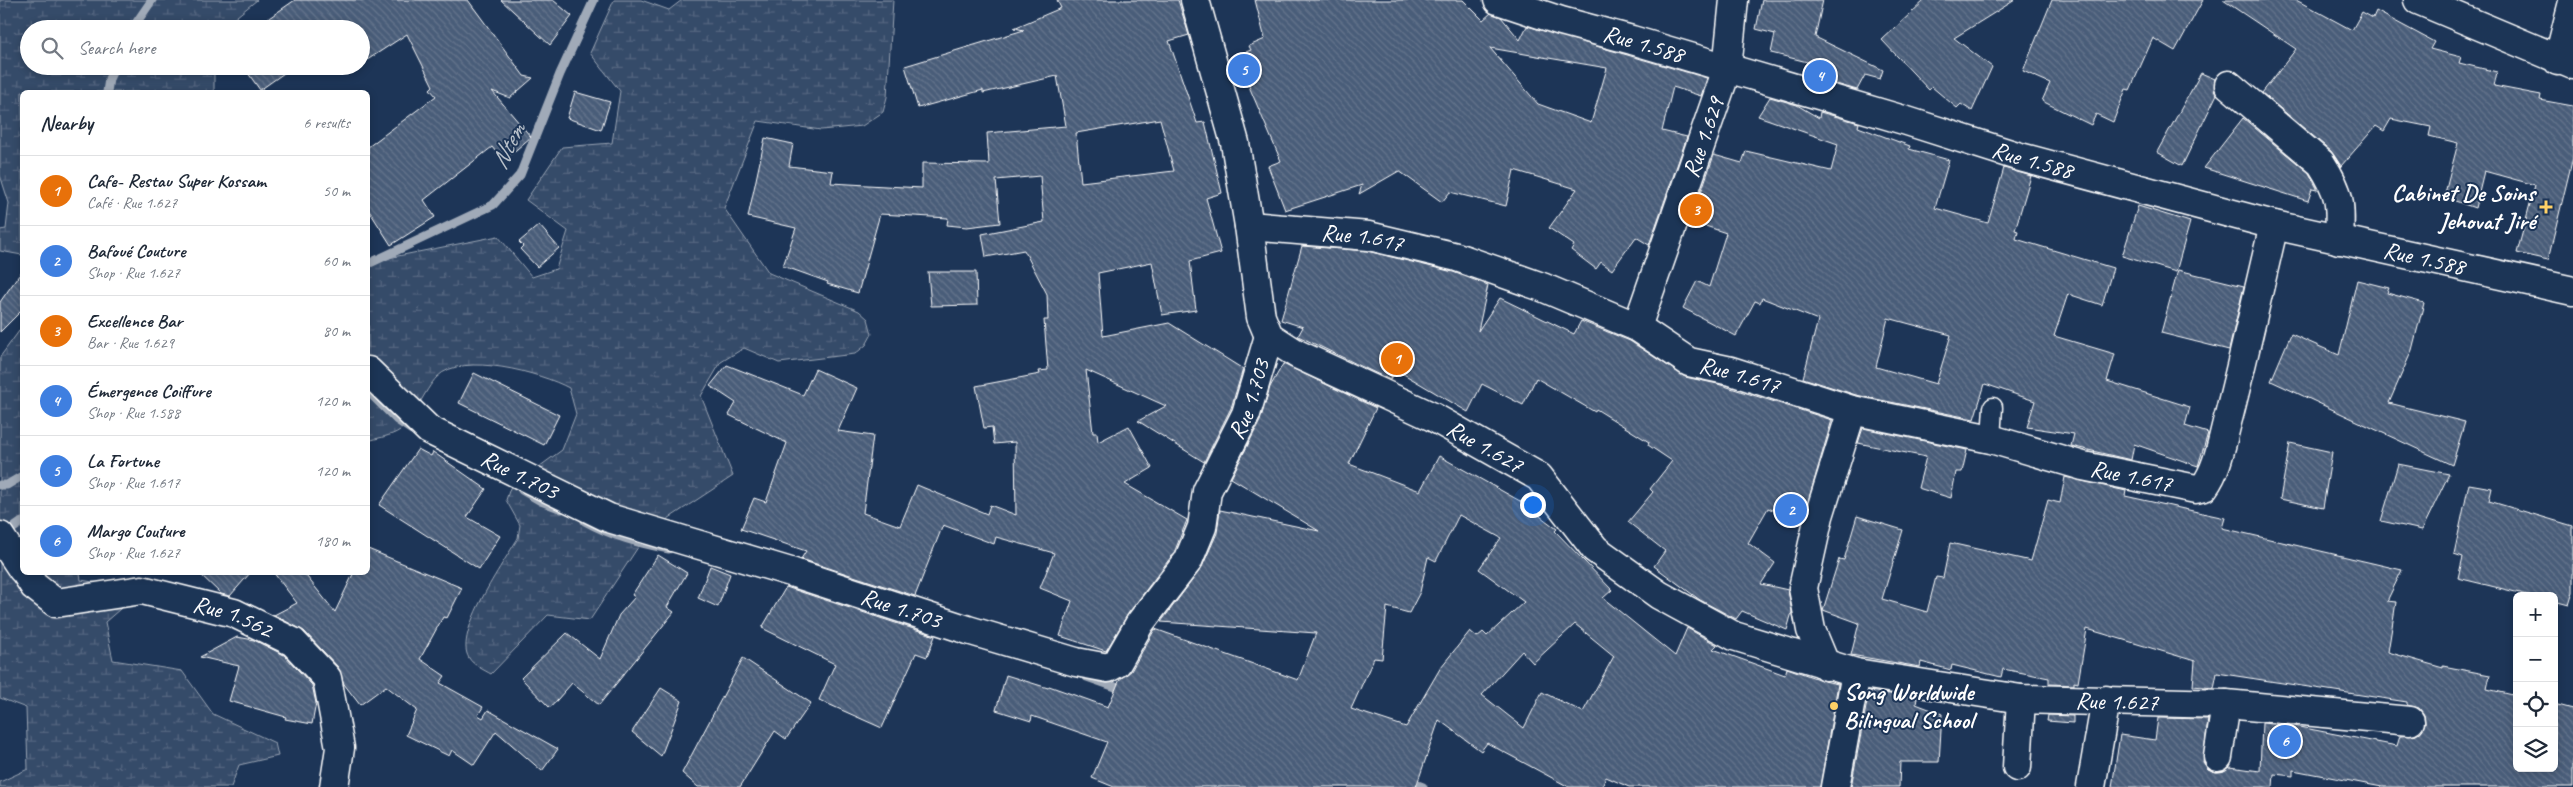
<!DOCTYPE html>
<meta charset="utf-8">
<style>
body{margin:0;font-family:Caveat,sans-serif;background:#f2f2f3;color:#1f2937}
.controls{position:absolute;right:15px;bottom:15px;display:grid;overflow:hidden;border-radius:8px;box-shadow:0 2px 8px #0003}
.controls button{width:45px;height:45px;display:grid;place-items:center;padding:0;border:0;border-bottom:1px solid #e0e1e3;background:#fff;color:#1f2937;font:25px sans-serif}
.you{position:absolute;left:1532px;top:504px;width:18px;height:18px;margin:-12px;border:4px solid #fff;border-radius:50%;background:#1a73e8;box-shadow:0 0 0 8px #1a73e833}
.badge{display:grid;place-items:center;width:32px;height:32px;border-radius:50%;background:#0f766e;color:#fff;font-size:16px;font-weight:700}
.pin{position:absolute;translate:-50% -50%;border:2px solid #fff;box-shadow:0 1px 5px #0006}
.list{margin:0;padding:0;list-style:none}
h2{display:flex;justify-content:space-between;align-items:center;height:65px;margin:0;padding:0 20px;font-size:21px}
h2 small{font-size:16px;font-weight:400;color:#747a83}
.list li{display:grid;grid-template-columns:32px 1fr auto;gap:15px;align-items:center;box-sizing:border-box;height:70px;padding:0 20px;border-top:1px solid #e0e1e3}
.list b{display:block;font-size:19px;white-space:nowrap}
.list p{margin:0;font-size:16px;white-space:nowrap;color:#747a83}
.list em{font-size:16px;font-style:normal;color:#747a83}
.icon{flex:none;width:28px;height:28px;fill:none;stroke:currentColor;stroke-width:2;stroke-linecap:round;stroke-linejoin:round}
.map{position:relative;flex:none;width:2573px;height:787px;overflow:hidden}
.search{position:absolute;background:#fff;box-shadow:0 2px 8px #0003;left:20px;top:20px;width:350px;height:55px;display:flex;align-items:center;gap:12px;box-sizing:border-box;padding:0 18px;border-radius:28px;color:#747a83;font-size:19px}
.panel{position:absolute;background:#fff;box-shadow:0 2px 8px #0003;left:20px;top:90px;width:350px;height:485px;border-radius:8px}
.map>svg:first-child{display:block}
</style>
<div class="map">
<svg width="2573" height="787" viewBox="0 0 2573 787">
<defs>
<pattern id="wetland-marsh" width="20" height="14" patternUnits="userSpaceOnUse" patternTransform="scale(1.25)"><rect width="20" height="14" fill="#364b69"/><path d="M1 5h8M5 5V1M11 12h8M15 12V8" fill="none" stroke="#546680"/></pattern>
<pattern id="building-back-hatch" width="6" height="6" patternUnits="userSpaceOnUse" patternTransform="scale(1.25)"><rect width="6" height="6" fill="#4a5d79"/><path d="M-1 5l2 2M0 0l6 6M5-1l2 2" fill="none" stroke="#65758d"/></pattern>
</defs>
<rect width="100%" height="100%" fill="#1d3557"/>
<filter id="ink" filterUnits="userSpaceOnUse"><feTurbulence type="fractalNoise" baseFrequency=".02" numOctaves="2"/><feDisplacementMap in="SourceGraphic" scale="10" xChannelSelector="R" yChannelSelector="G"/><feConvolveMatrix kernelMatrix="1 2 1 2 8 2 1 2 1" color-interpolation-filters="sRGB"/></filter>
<g filter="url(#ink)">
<path fill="url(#wetland-marsh)" stroke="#9aa5b4" d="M0,0H257L221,29H29V66H214V92H22V255L0,251V230L6,229L9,203L0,175Z
M614,0H641L669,10L682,0H893L887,97L883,112L862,126L821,130L758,121L724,208L769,273L859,311L868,319L872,334L866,345L855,354L779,363L744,348L721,362L701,396L733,476L648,532L590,620L548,615L491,674C484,670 473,665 469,658C453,634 504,562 518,538L520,525L506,500L510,488L562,450L576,414L569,388C541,373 462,351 437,377C425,389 412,422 400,430C392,436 377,438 368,441V262L498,236L532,277L556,269L568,231L526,200L562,147L612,143L620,91L590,53Z
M22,327V572L80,573L81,580L142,590L105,622L113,660L182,671L213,714L275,743L278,756L239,765L231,787H0V782L28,769L26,708L0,698V357Z"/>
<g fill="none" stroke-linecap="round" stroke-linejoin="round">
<path stroke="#a0aab8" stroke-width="9" d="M132,29L152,0
M107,92L109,79L115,66
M368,264L493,205L520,175L560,74L594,0
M368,391L397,420L412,430
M0,485H7L22,476
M522,490L541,501L562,509
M585,521C612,536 639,543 669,549
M2,536L22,522
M1087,677L1127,691
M1407,781L1423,787"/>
</g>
<path fill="url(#building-back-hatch)" stroke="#fff" fill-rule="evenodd" d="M295,0H468L524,76L533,78L510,98L492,91L531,137L503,161L492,147L424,200L435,217L391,245L368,209V147L436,96L430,89L433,86L407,34L361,64V29H253Z
M501,0H553L572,16L550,45Z
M1057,0H1178L1189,35L1169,41L1197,123L1205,122L1222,193L1206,198L1221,253L1190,261L1196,310L1162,315L1152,262L1098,273L1103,336L1169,323L1243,369L1231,408L1204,462L1138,421L1166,406L1086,370L1093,433H1097L1098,442L1129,426L1152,468L1125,484L1187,520L1174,553L1128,614L1106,651L1060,636L1072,601L1040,588L1054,553L996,537L994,544L943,525L915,596L801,559L806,551L741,529L754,498L766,502L787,443L729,415L736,403L710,386L727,365L803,395L815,369L857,388L838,431L873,436L863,513L900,526L917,485L987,514L990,505L1016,515L1015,442L994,444L992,427L984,428L976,386L1040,374L1039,371L1048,370L1044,320H1048L1047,294L1024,250L986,257L982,234L1044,222L1040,176L996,180L1000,223L967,227L947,225L948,218L880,214L858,293L827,284L828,282L783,266L796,228L748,217L765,138L793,144L789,166L833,171L831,183L922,188V163L989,164L987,133L1066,126L1057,76L983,93V90L918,108L905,66L1024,30L1014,28L1061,8ZM1160,119L1174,171L1081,182L1076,133Z
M1255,0H1463L1483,20L1491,13L1501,17L1520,40L1527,26L1707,78L1701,96L1673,87L1662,131L1687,137L1649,245L1636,237L1612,270L1601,262L1596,269L1571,250L1574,245L1549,228L1577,189L1514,170L1506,206L1450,192L1442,202L1399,171L1359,194L1362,185L1285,210L1268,166L1281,161L1236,56L1251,50L1249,46L1265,39ZM1490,48L1607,68L1591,123L1538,104Z
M1762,0H1823L1815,37L1883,70L1880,79L1865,75L1857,90L1829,82L1832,68L1771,53L1775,34L1756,29Z
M1925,0H2015L1954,38L1992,67L1972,111L1961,104L1957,108L1932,87L1929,90L1882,40Z
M2052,0H2203L2175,51L2153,38L2130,90L2126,89L2113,122L2096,114L2091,125L2042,101L2050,83L2023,71Z
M2223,0H2296L2352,30L2362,12L2373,18L2376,11L2434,42L2430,49L2461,57L2459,63L2497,72L2494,86L2541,95L2540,100L2573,106V157L2548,260L2517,253L2535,185L2484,171L2475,208L2444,197L2458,143L2429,136L2431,127L2391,119L2384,131L2376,126L2341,166L2331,151L2262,93L2296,49Z
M243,66H294L260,90Z
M2201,73L2215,79L2214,90L2217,94L2182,166L2157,152Z
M575,92L610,102L601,130L567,118Z
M1770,97L1797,105L1819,118L1820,112L1859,123L1858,127L1910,146L1909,149L1949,160L1935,208L1988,223L2004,168L2031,176L2015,230L2018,231L2016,239L2113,268L2102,305L2068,294L2054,336L2115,354L2107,381L2190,407L2185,426L2208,433L2198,466L2134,444L2131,460L2071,446L2074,434L2027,427L2035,401L1985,384L1974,419L1856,395L1803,378L1818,320L1762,298L1760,303L1755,301L1736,336L1683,308L1697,281L1709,287L1726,233L1691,221L1714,155L1742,163L1746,151L1831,171L1838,144L1758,116ZM1888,318L1951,335L1936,384L1876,367Z
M2243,118L2309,173L2317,188V190L2312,189L2308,201L2204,168Z
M2138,206L2190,222L2176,272L2122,256Z
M539,225L559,248L537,267L520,249L523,246L519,242Z
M1302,246L1367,251L1453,272L1488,285L1478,331L1500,298L1574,334L1581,321L1630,341L1685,377L1718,384L1832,420L1802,522L1768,508L1748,543L1775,563L1761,584L1788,590L1792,612L1787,630L1742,611L1736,619L1700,600L1654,566L1665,551L1628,522L1653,492L1650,489L1672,461L1648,445L1649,442L1596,409L1595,412L1536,378L1523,405L1482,384L1468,412L1395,369L1390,380L1298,336L1303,327L1281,320Z
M2178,270L2244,286L2229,350L2161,333Z
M22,271V310L0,332V302Z
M928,272H976L977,305L931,306Z
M2357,280L2389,288L2387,293L2424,303L2412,350L2389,403L2465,422L2452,465L2271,381L2291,334L2339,355Z
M1283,364L1376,408L1349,464L1420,491L1439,456L1520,501L1557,529L1555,531L1612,590L1603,598L1675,656L1687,628L1717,645L1713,649L1785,675L1787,668L1824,681L1838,684L1820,787H1629L1606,777L1602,787H1569L1487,743L1481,751L1439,720L1416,787H1114L1092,778L1107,742L1032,716L1031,721L996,710L1006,675L1048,688L1049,686L1108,707L1120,679L1131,671L1155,629L1298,680L1316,633L1161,622L1202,567L1217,533L1220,510L1319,531L1231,478L1260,421L1270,387ZM1459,515L1501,538L1479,569L1524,602L1487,636L1483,632L1477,637L1470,631L1441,667L1406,727L1351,709L1374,658L1382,659L1387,607L1409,613L1420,592L1428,557L1436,561ZM1575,624L1614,656L1583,712L1542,692L1524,728L1482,695L1522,651L1533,663Z
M474,373L559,415L544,445L459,403Z
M1863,428L1967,450L1962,472H1956L1951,498L1918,488L1926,457L1858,443Z
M2290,443L2332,452L2323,508L2280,499Z
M418,449L431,456L433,452L486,489L467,517L500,536L479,569L379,505Z
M2398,464L2449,474L2422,530L2381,521Z
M2065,477L2126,491L2125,496L2225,518L2222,528L2402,570L2387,601L2396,602L2388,652L2443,668V666L2490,675L2487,689L2517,696V768H2554V704L2573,709V787H2382L2293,770V776L2274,774L2273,787H2112L2120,735L2155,740L2158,718L2208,719L2203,762L2208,769L2216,772L2224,771L2230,767L2260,771L2262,723L2294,726L2397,746L2400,736L2416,735L2422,730L2425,723L2424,715L2419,708L2407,705V702L2217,673L2214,688L2193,686L2195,661L2087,629L2078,683L2074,682V685L2049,684V678L2003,669L2001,677L1952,665L1951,670L1921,662L1920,667L1851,655L1859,623L1823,610L1839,559L1844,560L1857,516L1903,530L1882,599L1927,612L1936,577L1943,578L1950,543L2031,561L2048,500L2060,503Z
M2469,484L2492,488L2489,501L2573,526V592L2569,605L2554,601V596H2532L2458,578L2463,557L2454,554Z
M368,549L462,588L447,618L443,617L420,659L445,676L440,683L483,707L478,715L483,718L488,710L558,749L542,771L496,731L474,765L452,750L449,756L406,735L417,710L386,686L360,705L344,684L338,667L304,631L274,615L297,603L273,572H303L335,612L354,572H368Z
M658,555L687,573L667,607L674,612L599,705L572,683L550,708L521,678L567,633L600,659L619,615L635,597L632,595Z
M710,566L730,574L718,607L698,598Z
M198,572H251L230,596L221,594Z
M786,587L935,636L927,657L916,653L882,728L819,700L835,664L762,628Z
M237,637L254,640L284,655L312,685L316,703L312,724L285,719L286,717L229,701L239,666L200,657Z
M743,658L811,703L786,739L775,731L740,787H698L682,773Z
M661,688L682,701L661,756L632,732Z
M1869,691L1917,698L1916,704L1942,714L1939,762H1900L1899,787H1851Z
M2048,715L2073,716V723L2047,721Z"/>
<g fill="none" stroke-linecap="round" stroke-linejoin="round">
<defs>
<path id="service" d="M1991,439L1993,407"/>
<g id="minor">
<path id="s1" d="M1195,0L1235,143L1249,226L1261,317L1269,336L1297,354L1433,417L1539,477L1595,549L1659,595L1734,636L1856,673L2021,699L2226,704L2410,721"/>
<path id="s2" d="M1498,0L1561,21L1632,40L1907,121L2020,157L2274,225L2573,291"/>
<path d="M2418,0L2573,65"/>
<path d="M2558,61L2573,2"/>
<path d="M2229,85L2321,163C2341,194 2341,204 2339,240"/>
<path id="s3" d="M1249,226L1369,236L1457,257L1542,287L1637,327L1689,362L1731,371L1852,410L1991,439L2083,466L2196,489L2204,487C2219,467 2222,439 2229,415C2245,352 2259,288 2274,225"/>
<path id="s4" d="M1637,327L1727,69L1734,0"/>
<path id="s5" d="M368,371L429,430L609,518L794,573L968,630L1076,662L1108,668L1117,663L1140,623L1188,561L1202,527L1207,491L1246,414L1269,336"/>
<path d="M0,536L22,569"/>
<path id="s6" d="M25,572L34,586L56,603L142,590L234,613L293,642L327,678L340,748L334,787"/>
<path d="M1826,666L1811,630L1803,588L1819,516L1852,410"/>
<path d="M2218,757L2226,704"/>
<path d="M2017,767L2021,699"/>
<path d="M1835,787L1856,673"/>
<path d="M2091,787L2106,700"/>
</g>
</defs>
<use href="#service" stroke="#fff" stroke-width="21"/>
<use href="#minor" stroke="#fff" stroke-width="31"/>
<use href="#service" stroke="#1d3557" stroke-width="18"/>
<use href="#minor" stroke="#1d3557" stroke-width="28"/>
</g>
</g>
<g fill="#ffd166" stroke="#1d3557" stroke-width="2">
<path d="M2543.5 199.5h5v5h5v5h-5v5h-5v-5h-5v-5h5z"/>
<circle cx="1834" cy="706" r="5"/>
</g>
<g text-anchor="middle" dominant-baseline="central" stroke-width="4" stroke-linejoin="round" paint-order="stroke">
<g font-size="24" fill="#fff" stroke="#1d3557">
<text stroke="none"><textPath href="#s2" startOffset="152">Rue 1.588</textPath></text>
<text stroke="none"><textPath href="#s4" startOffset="201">Rue 1.629</textPath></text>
<text stroke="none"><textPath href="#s2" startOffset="558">Rue 1.588</textPath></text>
<text stroke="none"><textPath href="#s3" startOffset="114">Rue 1.617</textPath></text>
<text stroke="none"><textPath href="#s2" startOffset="962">Rue 1.588</textPath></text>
<text stroke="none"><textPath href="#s3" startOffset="519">Rue 1.617</textPath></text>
<text stroke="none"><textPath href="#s5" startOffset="1116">Rue 1.703</textPath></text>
<text stroke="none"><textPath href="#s1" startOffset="588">Rue 1.627</textPath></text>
<text stroke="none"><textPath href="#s5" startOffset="186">Rue 1.703</textPath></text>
<text stroke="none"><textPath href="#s3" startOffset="924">Rue 1.617</textPath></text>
<text stroke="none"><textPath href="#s5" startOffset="591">Rue 1.703</textPath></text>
<text stroke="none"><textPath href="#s6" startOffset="226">Rue 1.562</textPath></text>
<text stroke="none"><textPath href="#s1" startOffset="1296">Rue 1.627</textPath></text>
</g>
<g font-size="24" font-weight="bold" fill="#fff" stroke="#1d3557" text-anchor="end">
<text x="2535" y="193">Cabinet De Soins<tspan x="2535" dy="28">Jehovat Jiré</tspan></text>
<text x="1844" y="692" text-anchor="start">Song Worldwide<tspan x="1844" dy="28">Bilingual School</tspan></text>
</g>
<g font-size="25" font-style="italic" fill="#b8c0ca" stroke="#1d3557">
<text transform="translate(508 146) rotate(-63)">Ntem</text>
</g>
</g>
</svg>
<div class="controls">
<button>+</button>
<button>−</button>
<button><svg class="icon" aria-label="locate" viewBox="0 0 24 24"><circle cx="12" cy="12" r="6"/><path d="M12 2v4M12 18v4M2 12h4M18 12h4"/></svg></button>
<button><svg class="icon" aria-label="layers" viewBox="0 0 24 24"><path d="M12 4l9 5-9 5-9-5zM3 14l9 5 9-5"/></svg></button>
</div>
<div class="you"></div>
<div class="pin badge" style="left:1397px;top:359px;background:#e8710a">1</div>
<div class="pin badge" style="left:1791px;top:510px;background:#3f7fe0">2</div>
<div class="pin badge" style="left:1696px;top:210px;background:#e8710a">3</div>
<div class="pin badge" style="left:1820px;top:76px;background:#3f7fe0">4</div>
<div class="pin badge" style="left:1244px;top:70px;background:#3f7fe0">5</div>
<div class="pin badge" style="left:2285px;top:741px;background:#3f7fe0">6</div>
<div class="search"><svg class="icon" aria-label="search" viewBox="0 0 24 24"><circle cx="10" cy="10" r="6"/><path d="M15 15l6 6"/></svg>Search here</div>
<section class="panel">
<h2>Nearby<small>6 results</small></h2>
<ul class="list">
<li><span class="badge" style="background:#e8710a">1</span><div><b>Cafe- Restau Super Kossam</b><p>Café · Rue 1.627</p></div><em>50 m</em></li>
<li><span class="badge" style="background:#3f7fe0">2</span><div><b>Bafoué Couture</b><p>Shop · Rue 1.627</p></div><em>60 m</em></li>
<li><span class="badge" style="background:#e8710a">3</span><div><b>Excellence Bar</b><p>Bar · Rue 1.629</p></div><em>80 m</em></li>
<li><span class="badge" style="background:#3f7fe0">4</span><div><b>Émergence Coiffure</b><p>Shop · Rue 1.588</p></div><em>120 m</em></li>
<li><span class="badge" style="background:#3f7fe0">5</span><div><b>La Fortune</b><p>Shop · Rue 1.617</p></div><em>120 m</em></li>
<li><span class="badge" style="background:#3f7fe0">6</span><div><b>Margo Couture</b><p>Shop · Rue 1.627</p></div><em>180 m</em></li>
</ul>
</section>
</div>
